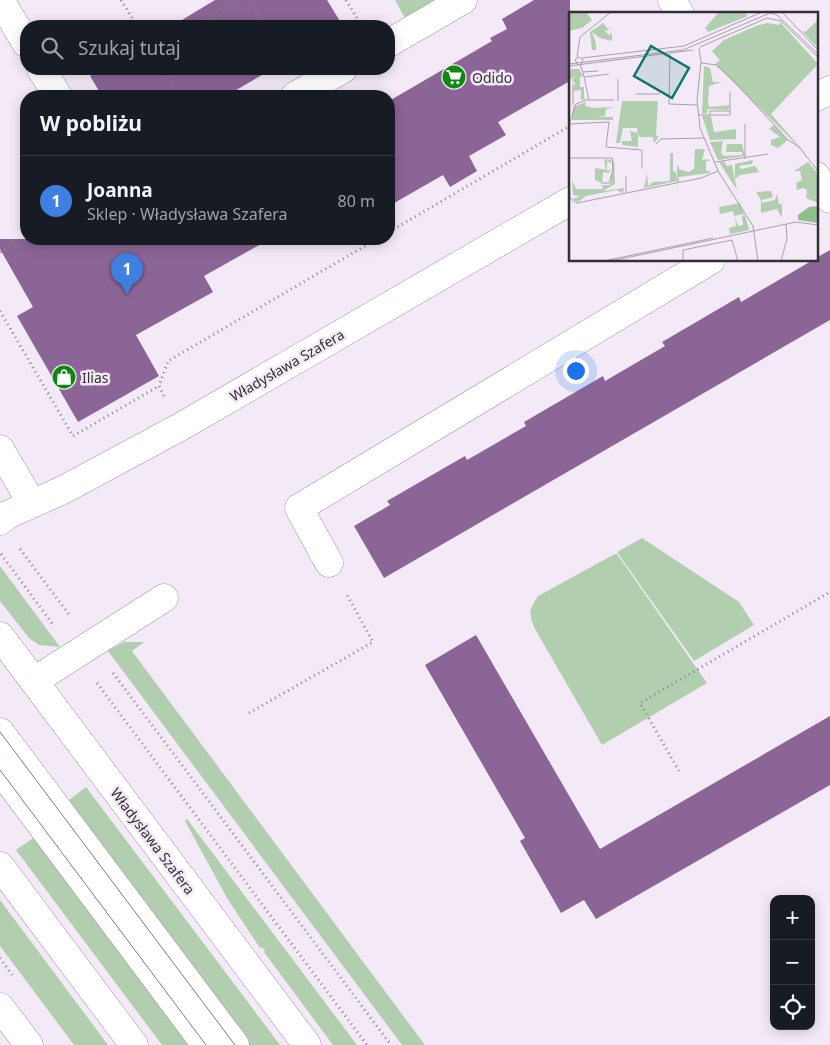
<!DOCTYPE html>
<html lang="pl">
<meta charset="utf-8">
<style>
body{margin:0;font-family:"Noto Sans",sans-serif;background:#20242c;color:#f1f3f6}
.controls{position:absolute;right:15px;bottom:15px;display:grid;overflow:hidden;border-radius:10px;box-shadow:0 2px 12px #0003}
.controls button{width:45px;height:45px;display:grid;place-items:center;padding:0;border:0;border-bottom:1px solid #363941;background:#171b24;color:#f1f3f6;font:25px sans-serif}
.you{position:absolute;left:575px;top:370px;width:18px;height:18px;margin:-12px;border:4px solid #fff;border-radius:50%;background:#1a73e8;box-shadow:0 0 0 8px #1a73e833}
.badge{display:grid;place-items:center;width:32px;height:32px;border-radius:50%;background:#0e890e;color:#fff;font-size:16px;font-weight:700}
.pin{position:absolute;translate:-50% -41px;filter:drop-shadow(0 1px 2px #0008)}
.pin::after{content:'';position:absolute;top:26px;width:18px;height:15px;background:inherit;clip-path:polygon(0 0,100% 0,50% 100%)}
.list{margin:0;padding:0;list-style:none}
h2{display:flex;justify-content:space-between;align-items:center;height:65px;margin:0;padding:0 20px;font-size:21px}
h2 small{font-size:16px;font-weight:400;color:#9ea1a6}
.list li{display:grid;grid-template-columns:32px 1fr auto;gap:15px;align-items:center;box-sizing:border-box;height:90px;padding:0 20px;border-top:1px solid #363941}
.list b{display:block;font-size:19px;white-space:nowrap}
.list p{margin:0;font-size:16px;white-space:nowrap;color:#9ea1a6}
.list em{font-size:16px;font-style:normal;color:#9ea1a6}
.icon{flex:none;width:28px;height:28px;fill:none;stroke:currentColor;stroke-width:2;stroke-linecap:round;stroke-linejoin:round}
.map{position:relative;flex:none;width:830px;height:1045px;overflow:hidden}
.search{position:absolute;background:#171b24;box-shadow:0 2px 12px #0003;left:20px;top:20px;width:375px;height:55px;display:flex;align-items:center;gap:12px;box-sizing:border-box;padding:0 18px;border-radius:20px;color:#9ea1a6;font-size:19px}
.panel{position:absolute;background:#171b24;box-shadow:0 2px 12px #0003;left:20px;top:90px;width:375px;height:155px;border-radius:20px}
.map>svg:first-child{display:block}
</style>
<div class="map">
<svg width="830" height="1045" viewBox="0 0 830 1045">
<rect width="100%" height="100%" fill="#f4eaf7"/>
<path fill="#b1ceaf" d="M395,0H435L405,18Z
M642,538L739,602L754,625L694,661L617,552Z
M617,554L707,683L602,745L535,629C528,613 529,610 538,596L613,555Z
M0,566L60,647L39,645L29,638L0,601Z
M124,642H144L132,651L425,1045H402L108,651Z
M86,787L280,1045H245L64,804Z
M187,819L357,1045H333L264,952L265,951L262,947L260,948L227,898L185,821Z
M39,834L197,1045H162L16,850Z
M0,900L108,1045H74L0,946Z"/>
<path fill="#8b6596" d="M215,0H327L343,26H172Z
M534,0H570V81L498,122L506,135L469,156L477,171L450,187L443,175L389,206V101L492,41L490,38L507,29L502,19Z
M102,69H272L226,96H102L90,76Z
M0,239H270L204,276L213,292L136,335L159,376L78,422L17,316L33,307L0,249Z
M830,250V320L384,578L354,526L390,505L387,501L465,456L467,460L526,426L524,422L603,376L605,381L665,346L662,342L739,297L741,302L813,260H816V258Z
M476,635L600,849L830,716V785L596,919L584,900L561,913L520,841L525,838L425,665Z"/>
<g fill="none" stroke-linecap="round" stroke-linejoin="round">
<defs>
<path id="minor" d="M0,0L26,43
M672,0L680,14
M389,43L463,0
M41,69L58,96
M295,96L343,69
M816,97L830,90
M816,176L830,199
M0,449L32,504
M0,521L7,515L63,490L182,426L570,201
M329,563L299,508L711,260
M34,681L164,598
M0,732L235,1045
M0,770L206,1045
M0,1007L29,1045"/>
<path id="major" d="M0,636L307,1045
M0,866L134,1045"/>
</defs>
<use href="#minor" stroke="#a299a5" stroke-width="29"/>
<use href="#major" stroke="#a299a5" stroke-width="29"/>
<path stroke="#8b848c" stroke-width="3" stroke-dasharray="1 4" stroke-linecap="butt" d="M121,0L137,26
M250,0L266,26
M346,0L360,23
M196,26L239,0
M162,69L178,96
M389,232L570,126
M0,252L14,245
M0,311L73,436L159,386
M164,396L159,386L168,361L377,239
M20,549L70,616
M1,554L54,626
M113,673L391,1045
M97,683L367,1045
M249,713L373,642L346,593
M679,771L640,703L830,592
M0,958L12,975"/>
<use href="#minor" stroke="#fff" stroke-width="28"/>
<use href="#major" stroke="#fff" stroke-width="28"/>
<path stroke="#807981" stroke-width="1" d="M0,732L235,1045
M0,770L206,1045"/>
</g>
<defs>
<symbol id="supermarket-disc" viewBox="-11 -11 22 22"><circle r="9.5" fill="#0e890e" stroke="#f4eaf7"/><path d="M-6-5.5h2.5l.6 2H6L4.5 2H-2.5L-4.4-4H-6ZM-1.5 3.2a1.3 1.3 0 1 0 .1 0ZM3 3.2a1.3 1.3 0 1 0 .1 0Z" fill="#fff"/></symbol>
<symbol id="shop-disc" viewBox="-11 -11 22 22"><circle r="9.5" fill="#0e890e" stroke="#f4eaf7"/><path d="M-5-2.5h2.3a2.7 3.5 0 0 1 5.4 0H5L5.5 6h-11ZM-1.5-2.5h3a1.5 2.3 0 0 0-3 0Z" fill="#fff"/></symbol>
</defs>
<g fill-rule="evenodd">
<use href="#supermarket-disc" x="440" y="63" width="28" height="28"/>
<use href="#shop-disc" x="50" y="363" width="28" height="28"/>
</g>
<g text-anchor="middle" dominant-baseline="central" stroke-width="5" stroke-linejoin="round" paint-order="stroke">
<g font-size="14" fill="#332f34" stroke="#f4eaf7" text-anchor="start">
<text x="472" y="77">Odido</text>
<text x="82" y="377">Ilias</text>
</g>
<g font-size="14" fill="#332f34" stroke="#f4eaf7">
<text transform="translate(287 365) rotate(-30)">Władysława Szafera</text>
<text transform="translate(153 841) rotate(53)">Władysława Szafera</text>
</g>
</g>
<g transform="translate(569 12)">
<rect width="249" height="249" fill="#f4eaf7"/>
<path d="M0,0H17L23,8L13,16L0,19ZM150,0H175L179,4L139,20L136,16ZM249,8V36L232,18L236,20ZM211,10L249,52L202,102L237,142L146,52L151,48L143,39L155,28L187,14L198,11L210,13ZM34,11L39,17L43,15L38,19L35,18L40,23L43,21V29L31,26L23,20L27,32V38H23L21,20ZM135,54L141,56L144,70H153L140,74L139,92L141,95L161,93L159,98L139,97L138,101L133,102ZM2,57H10L14,64L11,65V75H15V86H18L12,88V78L4,79L6,71L3,68L7,64L0,68ZM53,89H89L87,123L90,125L85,131L84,125H70L68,116H54L51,131H47ZM17,90L16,94L24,96L46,95L37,97L36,104L27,105H44V108H3L4,95ZM133,104H142L145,120L167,117V127L141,128ZM205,113L219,128L209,136L202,133V128L211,125L200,117ZM61,119L69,121V135L53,133V129H63ZM154,129L152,141L155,144L173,143V140H157L158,129V132H173L176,144L149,148L141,130ZM126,137H136L133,148L138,147L141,149H137V159H141V161L110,165L109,157L120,160L125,157ZM101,141H104V159L107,160L108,169L75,176L78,161L79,174L84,170L101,169ZM45,145L46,172L34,179L55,176L54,181L47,178L17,184L9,190L4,187L11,184L4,183L3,168L7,177H34L33,173H41ZM35,147L42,148V151L38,149V159L42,157L40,161L34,160L33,171L26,168V156L37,158ZM184,148L183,152L170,154L172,157L186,154L190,160L171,163L166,167V152ZM155,149L158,154L163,153L168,178L150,150ZM239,150L249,162V191L237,186L238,178L234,176L228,178L227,171L233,168L231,159H225ZM202,179L204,185L193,188V191L206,188L208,182L210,192H213V206L208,197L192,201V188L187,180ZM171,191L175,202L165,204L164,199L151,202L150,195ZM176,203L180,218L161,222L160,216L167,214L166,205L169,214L174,213L173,204Z" fill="#b1ceaf"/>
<path d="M249,194V211L229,208V203L240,195Z" fill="#90bd8c"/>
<path fill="none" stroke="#a79fa9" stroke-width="1" d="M213,0L249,38M131,35L198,6L212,9L249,45M130,36L132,50L128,88L131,116L149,159L184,214L189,249M101,42L100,92L128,93M8,45L11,25L42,0M13,46L115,34L193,0M132,51L147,53L161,65L219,128L230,135L249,159M0,52L114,38L201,1L208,3L249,42M9,53L6,48L10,45L14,48L12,53M11,53L14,60L29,59M0,54L124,38M14,60L20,88M16,65L40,62M49,67V89M67,82H91M4,93V72M129,103H161V80M141,103V99H161M1,110L7,92L17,88H45M0,112L40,110L37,135L73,138V156M87,132L92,127L135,126M0,146H43L44,158L40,171H32M176,147V112M146,150L199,142M109,154V170M0,163L1,186L8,191L132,166L149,159M57,181V164M35,249L144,226M42,249L227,210L249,213M114,249V238L163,228L169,249M212,249L218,227L217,212"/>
<path fill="#0f766e" fill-opacity="0.15" stroke="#0f766e" stroke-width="2.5" d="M82,34L120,56L103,86L65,64Z"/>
<rect width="249" height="249" fill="none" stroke="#332f34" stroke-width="2.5"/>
</g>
</svg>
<div class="controls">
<button>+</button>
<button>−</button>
<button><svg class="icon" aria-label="locate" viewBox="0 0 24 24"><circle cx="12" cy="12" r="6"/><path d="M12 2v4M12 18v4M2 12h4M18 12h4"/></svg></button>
</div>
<div class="you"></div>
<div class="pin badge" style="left:127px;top:294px;background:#3f7fe0">1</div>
<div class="search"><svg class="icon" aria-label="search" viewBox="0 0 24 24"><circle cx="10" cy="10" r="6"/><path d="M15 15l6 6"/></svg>Szukaj tutaj</div>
<section class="panel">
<h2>W pobliżu<small></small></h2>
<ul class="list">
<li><span class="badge" style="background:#3f7fe0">1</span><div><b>Joanna</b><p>Sklep · Władysława Szafera</p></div><em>80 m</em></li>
</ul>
</section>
</div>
